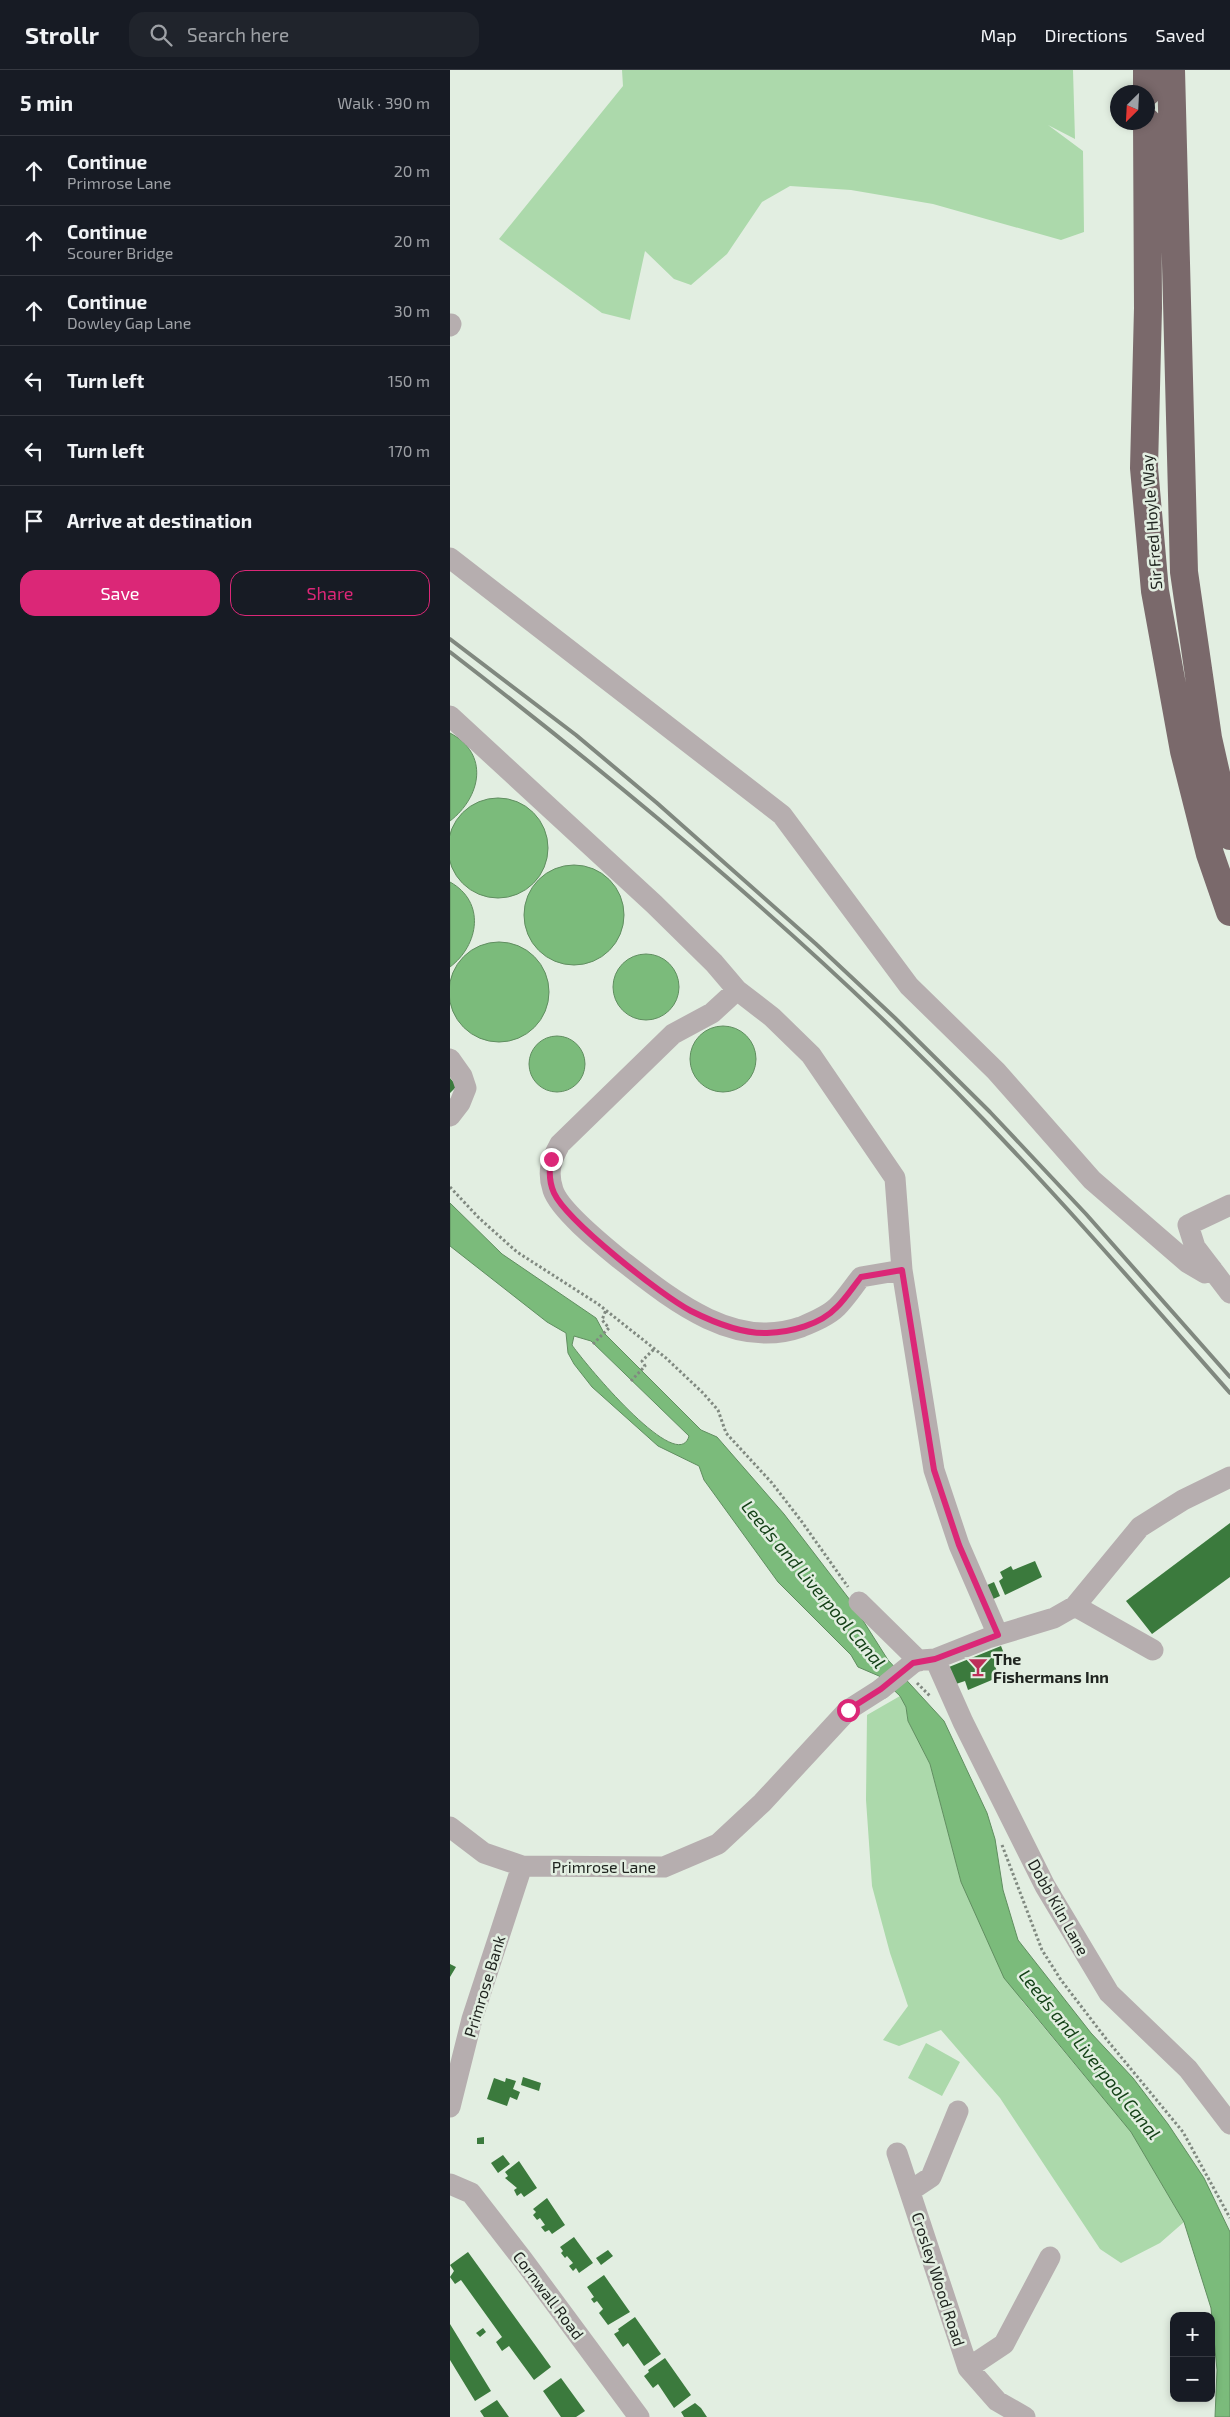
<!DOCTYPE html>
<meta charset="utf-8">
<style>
body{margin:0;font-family:"Exo 2",sans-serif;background:#20242c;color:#f1f3f6}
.controls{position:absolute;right:15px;bottom:15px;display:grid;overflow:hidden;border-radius:10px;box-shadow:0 2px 8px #0003}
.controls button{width:45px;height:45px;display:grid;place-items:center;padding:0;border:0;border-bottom:1px solid #363941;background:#171b24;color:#f1f3f6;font:25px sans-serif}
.compass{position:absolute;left:660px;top:15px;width:45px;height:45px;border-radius:50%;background:#171b24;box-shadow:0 2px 8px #0003;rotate:204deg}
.stop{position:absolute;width:15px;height:15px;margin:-11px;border:4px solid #db2777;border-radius:50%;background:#fff}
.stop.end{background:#db2777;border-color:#fff;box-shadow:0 1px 5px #0008}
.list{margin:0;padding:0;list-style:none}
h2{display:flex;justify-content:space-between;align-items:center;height:65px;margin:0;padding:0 20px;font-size:21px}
h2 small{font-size:16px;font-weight:400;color:#9ea1a6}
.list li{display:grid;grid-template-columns:32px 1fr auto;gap:15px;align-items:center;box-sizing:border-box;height:70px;padding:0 20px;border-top:1px solid #363941}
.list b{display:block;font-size:19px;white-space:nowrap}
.list p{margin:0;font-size:16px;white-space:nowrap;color:#9ea1a6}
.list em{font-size:16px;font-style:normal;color:#9ea1a6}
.actions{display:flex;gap:10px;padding:15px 20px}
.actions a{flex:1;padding:11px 0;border:1px solid #db2777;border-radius:15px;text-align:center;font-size:18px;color:#db2777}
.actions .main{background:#db2777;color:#fff}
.icon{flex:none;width:28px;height:28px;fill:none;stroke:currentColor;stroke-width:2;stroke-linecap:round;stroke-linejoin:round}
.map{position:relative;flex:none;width:780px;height:2347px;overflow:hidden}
header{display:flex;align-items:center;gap:30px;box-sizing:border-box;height:70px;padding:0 25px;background:#171b24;border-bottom:1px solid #363941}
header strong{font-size:24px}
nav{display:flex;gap:28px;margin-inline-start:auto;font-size:18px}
.search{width:350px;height:45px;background:#20242c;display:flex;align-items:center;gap:12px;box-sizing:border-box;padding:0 18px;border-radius:15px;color:#9ea1a6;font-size:19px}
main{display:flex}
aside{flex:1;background:#171b24}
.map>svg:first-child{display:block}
</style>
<header>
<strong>Strollr</strong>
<div class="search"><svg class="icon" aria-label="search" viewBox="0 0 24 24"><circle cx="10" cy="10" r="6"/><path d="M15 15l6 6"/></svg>Search here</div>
<nav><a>Map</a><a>Directions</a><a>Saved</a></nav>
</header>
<main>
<aside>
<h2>5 min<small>Walk · 390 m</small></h2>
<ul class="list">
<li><svg class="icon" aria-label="ahead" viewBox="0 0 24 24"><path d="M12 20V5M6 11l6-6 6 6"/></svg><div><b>Continue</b><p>Primrose Lane</p></div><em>20 m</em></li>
<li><svg class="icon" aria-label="ahead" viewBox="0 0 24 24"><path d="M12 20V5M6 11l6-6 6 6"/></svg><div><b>Continue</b><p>Scourer Bridge</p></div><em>20 m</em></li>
<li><svg class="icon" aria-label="ahead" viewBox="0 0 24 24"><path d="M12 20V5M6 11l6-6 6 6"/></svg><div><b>Continue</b><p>Dowley Gap Lane</p></div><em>30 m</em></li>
<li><svg class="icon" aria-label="left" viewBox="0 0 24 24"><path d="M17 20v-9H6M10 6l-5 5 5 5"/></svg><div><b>Turn left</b></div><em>150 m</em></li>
<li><svg class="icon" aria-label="left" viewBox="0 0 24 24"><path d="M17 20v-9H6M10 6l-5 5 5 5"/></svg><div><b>Turn left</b></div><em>170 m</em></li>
<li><svg class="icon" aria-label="arrive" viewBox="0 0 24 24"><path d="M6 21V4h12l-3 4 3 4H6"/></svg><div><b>Arrive at destination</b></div></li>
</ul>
<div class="actions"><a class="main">Save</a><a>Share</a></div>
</aside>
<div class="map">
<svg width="780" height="2347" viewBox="0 0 780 2347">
<rect width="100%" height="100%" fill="#e2eee1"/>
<path fill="#acd9ab" d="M172,0H623L625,69L598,55L633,81L634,162L611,170L483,134L401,120L340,116L312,132L277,184L241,215L224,209L195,181L180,250L152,243L49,169L173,16Z
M450,1626L456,1636L458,1651L480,1694L511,1812L572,1931L681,2062L734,2152L710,2173L671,2193L650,2179L550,2028L491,1960L449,1976L433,1970L458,1936L440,1883L422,1816L416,1730L417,1645Z
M476,1973L510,1992L492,2026L458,2008Z"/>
<path fill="#7bbb7b" stroke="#608e60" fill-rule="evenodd" d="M0,663C40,684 31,727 0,751Z
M-2 778a50 50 0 1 1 100 0a50 50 0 1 1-100 0Z
M74 845a50 50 0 1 1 100 0a50 50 0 1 1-100 0Z
M0,812C36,832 29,875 0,897Z
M-1 922a50 50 0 1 1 100 0a50 50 0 1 1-100 0Z
M163 917a33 33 0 1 1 66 0a33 33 0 1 1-66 0Z
M240 989a33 33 0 1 1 66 0a33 33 0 1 1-66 0Z
M79 994a28 28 0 1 1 56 0a28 28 0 1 1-56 0Z
M0,1133L52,1184L146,1248L154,1263L251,1360L267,1367L334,1444L400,1530L438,1590L494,1651L537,1743L545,1769L553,1820L568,1870L641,1963L683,2008L718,2054L754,2108L780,2162V2347H765L767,2300L761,2238L734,2152L681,2062L554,1908L511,1812L480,1694L458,1651L456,1637L450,1626L429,1606L408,1597L401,1585L328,1512L254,1410L249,1396L208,1376L142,1317L124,1294L118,1283L116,1263L97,1252L0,1176ZM124,1266L141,1271L239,1366C228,1407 132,1290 122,1275Z"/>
<path fill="#3b7a3d" d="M0,1008L7,1016L0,1023Z
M780,1453V1507L702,1564L676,1531Z
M585,1491L592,1507L555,1525L549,1511L553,1508L550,1502L561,1496L563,1500Z
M544,1512L550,1526L541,1530L535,1516Z
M551,1576L557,1591L545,1596L549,1607L518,1620L515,1611L506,1614L499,1597Z
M0,1894L6,1897L0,1907Z
M73,2007L91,2013L89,2021L71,2015Z
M44,2008L55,2012L56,2008L66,2011L63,2019L70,2022L67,2030L60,2027L57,2036L37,2029Z
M34,2067V2074H27V2068Z
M53,2085L60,2094L48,2103L41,2093Z
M69,2091L87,2118L74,2127L71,2123L67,2126L64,2120L67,2118L55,2108L58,2106L55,2102Z
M97,2128L115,2155L102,2164L99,2160L95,2162L91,2157L95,2155L90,2148L87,2150L83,2145L86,2142L83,2139Z
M124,2167L143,2193L129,2203L126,2198L123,2201L119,2196L123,2193L117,2186L115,2188L111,2183L113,2181L110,2177Z
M158,2180L163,2186L151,2195L146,2188Z
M18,2182L101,2297L84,2310L59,2276L52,2281L46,2272L52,2267L11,2210L5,2214L0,2207L4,2201L0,2195Z
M154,2205L180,2242L158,2255L149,2243L153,2239L147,2231L144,2233L141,2229L144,2227L137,2217Z
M185,2247L211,2284L194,2296L178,2273L173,2277L164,2264L169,2261L168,2259Z
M0,2254L41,2321L25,2331L0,2290Z
M33,2258L36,2262L30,2267L26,2263Z
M215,2288L241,2325L224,2338L208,2314L203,2318L194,2306L199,2302L198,2300Z
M111,2308L135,2341L126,2347H111L93,2321Z
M47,2330L59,2347H34L30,2341Z
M245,2333L251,2338L257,2347H234L231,2342Z"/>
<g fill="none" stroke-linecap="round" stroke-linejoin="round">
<path stroke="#808980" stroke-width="3" stroke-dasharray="2.5 2.5" stroke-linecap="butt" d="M0,1117L29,1148L67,1182L148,1234L216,1288L253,1323L268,1340L276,1363L322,1413L352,1452L398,1517
M143,1274L159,1258L152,1250L156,1240
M181,1311L195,1296L192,1291L204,1279
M467,1613L480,1626
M552,1775L592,1880L611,1910L657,1970L733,2062L780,2148"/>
<path stroke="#b6aeaf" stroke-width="21" d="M0,256L1,254
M0,488L332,745L459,916L546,1001L642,1110L738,1193L755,1203L762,1199
M0,646L204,834L264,893L287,920L322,947L361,985L445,1108L452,1200L484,1400L509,1475L548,1565
M287,920L262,943L223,964L110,1074C101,1090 97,1102 103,1120C110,1141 154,1176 171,1190C221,1229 284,1281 351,1257C363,1252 378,1246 387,1237C396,1228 403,1217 411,1207L452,1200
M0,989L12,1006L16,1018L10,1033L0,1046
M780,1135L738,1155L745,1177L780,1223
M409,1532L469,1591
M625,1536L703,1580
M485,1589L513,1652L595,1816L659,1923L738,1999L780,2054
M471,1590L485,1589L538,1568L604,1548L625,1536L690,1457L733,1430L780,1407
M0,1757L34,1783L72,1796L214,1797L268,1774L312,1733L398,1640L431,1619
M0,2037L22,1949L72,1796
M447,2083L518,2298L547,2331L575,2347
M0,2114L21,2123L73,2190L189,2347
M460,2121L481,2107L508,2041
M518,2298L554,2274L600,2187"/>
<path stroke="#7a696b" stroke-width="28" d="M697,0V22
M721,0L734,502L758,668L780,766
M697,52L698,238L694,398L705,521L734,681L760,784L780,842"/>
<path stroke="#80887f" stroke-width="4" d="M0,569L126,665L207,733L366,874L445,948L540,1042L636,1144L780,1307
M0,582C187,726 369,879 533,1049C619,1138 699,1231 780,1323"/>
<path stroke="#b6aeaf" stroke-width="21" d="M431,1619L463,1593"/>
</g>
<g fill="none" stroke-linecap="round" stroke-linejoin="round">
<path stroke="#db2777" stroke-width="6" d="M101,1089C99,1100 99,1112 104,1123C117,1151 212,1226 241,1241C263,1252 292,1264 317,1263C341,1262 370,1255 387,1237C396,1228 403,1217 411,1207L452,1200L484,1400L509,1475L548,1565L485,1589L463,1593L431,1619L398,1640"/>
</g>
<defs>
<symbol id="bar-bare" viewBox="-9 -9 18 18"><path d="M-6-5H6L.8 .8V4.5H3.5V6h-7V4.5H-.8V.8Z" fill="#bd2e59" stroke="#e2eee1" stroke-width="2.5" paint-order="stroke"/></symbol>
</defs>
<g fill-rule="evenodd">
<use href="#bar-bare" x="514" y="1583" width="28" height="28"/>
</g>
<g text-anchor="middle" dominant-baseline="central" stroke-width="5" stroke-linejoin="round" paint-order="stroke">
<g font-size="16" fill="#202520" stroke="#e2eee1">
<text transform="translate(701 452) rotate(-94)">Sir Fred Hoyle Way</text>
<text x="154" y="1796">Primrose Lane</text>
<text transform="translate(609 1837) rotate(61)">Dobb Kiln Lane</text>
<text transform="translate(34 1916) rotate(-73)">Primrose Bank</text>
<text transform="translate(489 2209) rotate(72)">Crosley Wood Road</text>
<text transform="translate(99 2225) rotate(53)">Cornwall Road</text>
</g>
<g font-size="16" font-weight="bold" fill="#202520" stroke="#e2eee1" text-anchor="start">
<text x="543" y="1588">The<tspan x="543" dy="18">Fishermans Inn</tspan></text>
</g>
<g font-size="18" font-style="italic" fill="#144117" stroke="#e2eee1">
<text transform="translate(364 1514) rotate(50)">Leeds and Liverpool Canal</text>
<text transform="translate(640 1984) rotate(51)">Leeds and Liverpool Canal</text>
</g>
</g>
</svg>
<div class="controls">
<button>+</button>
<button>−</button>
</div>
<svg class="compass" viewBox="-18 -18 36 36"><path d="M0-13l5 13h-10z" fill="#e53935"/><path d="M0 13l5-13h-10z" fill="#9ea1a6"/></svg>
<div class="stop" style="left:398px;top:1640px"></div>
<div class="stop end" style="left:101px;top:1089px"></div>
</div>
</main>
